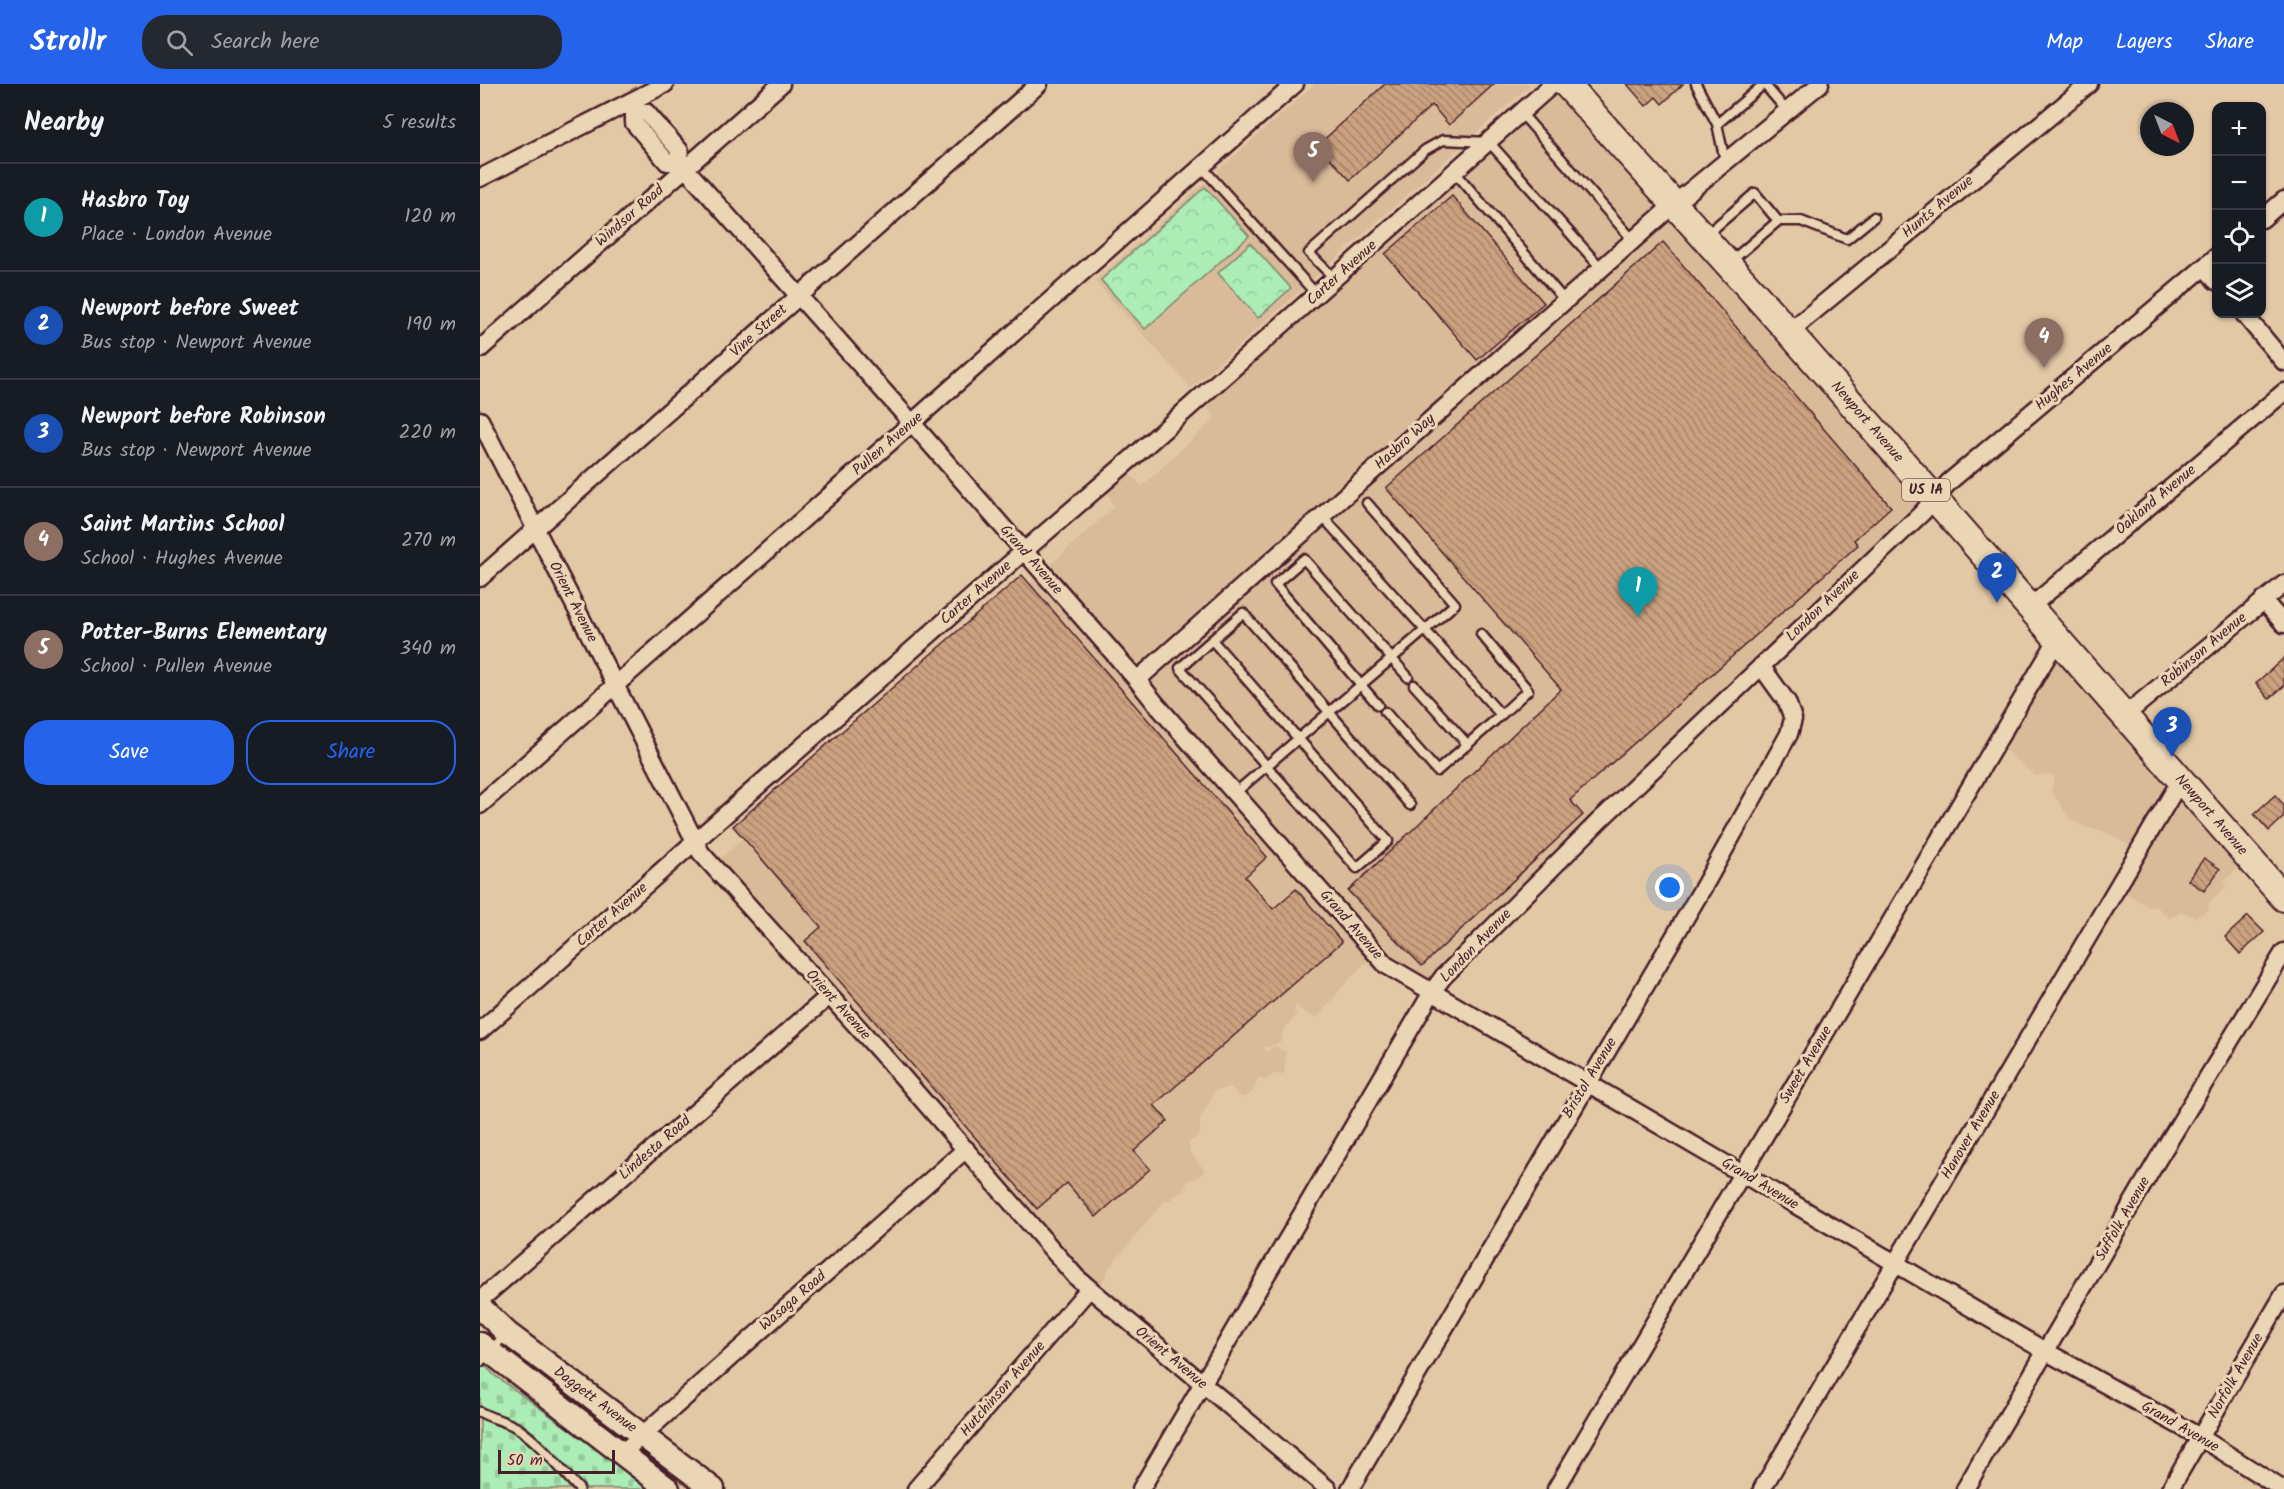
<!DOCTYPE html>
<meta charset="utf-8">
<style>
body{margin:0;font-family:Kalam,sans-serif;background:#242831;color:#f1f3f6}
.controls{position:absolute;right:18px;top:18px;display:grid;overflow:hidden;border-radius:12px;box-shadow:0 2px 4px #0004}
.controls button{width:54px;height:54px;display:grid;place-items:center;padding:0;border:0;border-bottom:2px solid #363941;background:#171b24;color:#f1f3f6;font:30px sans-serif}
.compass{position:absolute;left:1660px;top:18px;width:54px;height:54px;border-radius:50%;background:#171b24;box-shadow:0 2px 4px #0004;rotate:138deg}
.scale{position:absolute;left:18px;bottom:15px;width:117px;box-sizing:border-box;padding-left:6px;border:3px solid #4a1f2b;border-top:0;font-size:16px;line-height:21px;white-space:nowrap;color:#4a1f2b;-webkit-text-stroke:4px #ead5b4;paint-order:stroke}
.you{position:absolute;left:1190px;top:804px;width:21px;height:21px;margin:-15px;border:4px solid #fff;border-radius:50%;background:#1a73e8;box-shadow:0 0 0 9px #1a73e833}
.badge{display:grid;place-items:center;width:39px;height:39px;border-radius:50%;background:#2563eb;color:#fff;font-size:20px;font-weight:700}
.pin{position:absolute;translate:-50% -50px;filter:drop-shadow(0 2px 3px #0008)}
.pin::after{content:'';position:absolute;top:32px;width:21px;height:18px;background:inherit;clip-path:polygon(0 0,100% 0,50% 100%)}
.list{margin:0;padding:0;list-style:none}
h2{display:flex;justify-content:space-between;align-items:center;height:78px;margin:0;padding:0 24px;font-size:26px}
h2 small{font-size:20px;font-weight:400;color:#9ea1a6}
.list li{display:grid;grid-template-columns:39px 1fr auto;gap:18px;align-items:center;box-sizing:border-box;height:108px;padding:0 24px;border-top:2px solid #363941}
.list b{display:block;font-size:22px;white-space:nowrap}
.list p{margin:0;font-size:20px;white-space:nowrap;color:#9ea1a6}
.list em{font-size:20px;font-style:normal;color:#9ea1a6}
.actions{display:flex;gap:12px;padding:18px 24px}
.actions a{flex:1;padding:14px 0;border:2px solid #2563eb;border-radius:24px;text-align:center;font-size:21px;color:#2563eb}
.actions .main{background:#2563eb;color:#fff}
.icon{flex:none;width:33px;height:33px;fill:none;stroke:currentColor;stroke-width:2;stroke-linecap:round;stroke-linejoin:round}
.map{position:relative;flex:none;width:1804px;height:1405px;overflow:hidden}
header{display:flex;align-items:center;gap:36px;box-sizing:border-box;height:84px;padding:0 30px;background:#2563eb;color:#fff}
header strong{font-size:28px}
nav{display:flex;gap:33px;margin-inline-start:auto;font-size:21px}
.search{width:420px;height:54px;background:#242831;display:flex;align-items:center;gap:15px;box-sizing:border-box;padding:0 21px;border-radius:24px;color:#9ea1a6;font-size:22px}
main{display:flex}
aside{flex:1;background:#171b24}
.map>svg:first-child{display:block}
</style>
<header>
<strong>Strollr</strong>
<div class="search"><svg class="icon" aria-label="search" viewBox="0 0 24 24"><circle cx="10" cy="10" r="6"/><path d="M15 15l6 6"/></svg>Search here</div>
<nav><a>Map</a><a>Layers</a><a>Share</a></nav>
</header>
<main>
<aside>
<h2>Nearby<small>5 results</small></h2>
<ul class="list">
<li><span class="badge" style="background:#0f9aa8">1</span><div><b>Hasbro Toy</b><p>Place · London Avenue</p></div><em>120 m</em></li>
<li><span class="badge" style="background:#1a4fb4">2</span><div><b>Newport before Sweet</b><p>Bus stop · Newport Avenue</p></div><em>190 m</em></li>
<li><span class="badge" style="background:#1a4fb4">3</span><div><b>Newport before Robinson</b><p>Bus stop · Newport Avenue</p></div><em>220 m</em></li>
<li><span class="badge" style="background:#8d6e63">4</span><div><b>Saint Martins School</b><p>School · Hughes Avenue</p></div><em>270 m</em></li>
<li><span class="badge" style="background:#8d6e63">5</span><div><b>Potter-Burns Elementary</b><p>School · Pullen Avenue</p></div><em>340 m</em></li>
</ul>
<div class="actions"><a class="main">Save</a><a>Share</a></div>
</aside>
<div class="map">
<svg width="1804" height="1405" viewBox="0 0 1804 1405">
<defs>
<pattern id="forest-crowns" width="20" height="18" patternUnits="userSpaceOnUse" patternTransform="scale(1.5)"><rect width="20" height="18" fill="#acedb5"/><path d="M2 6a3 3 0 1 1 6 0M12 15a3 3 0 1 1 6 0" fill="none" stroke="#96cb9c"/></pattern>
<pattern id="cemetery-stones" width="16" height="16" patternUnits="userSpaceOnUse" patternTransform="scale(1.5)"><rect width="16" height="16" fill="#acedb5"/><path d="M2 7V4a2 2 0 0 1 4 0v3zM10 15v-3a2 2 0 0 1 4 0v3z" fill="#96cb9c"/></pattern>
<pattern id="building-back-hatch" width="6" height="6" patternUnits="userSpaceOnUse" patternTransform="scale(1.5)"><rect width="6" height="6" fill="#cba280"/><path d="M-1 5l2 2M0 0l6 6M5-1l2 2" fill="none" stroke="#a78369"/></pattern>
</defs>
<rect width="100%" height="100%" fill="#e3c8a6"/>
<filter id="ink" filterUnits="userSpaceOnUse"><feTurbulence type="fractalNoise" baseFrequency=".0167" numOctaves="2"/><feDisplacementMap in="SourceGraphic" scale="12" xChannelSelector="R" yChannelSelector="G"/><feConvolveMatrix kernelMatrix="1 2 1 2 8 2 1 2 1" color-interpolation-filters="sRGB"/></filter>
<g filter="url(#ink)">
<path fill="#d9ba99" d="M835,0H1051L711,304L615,197Z
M1071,0L1445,413L1282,580L950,904L895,869L870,894L837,934L829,932L816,921L814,924L816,931L802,948V957L791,962L783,963L786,967L796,962L806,969L804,989L799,991L793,989L786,996L778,993L774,1006L765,1014L758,1011L751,1003L736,1006L720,1035V1051L709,1058L710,1068L725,1087L717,1094L707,1097L706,1104L691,1115L685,1116L629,1184L624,1196L610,1212L511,1108L385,963L334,914L233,786V781L449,591L634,423L621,394L640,381L662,402L735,334L718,310Z
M1578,560L1767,774L1744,797L1746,803L1729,818L1728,826L1716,833L1701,828L1689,834L1677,823L1667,822L1631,800L1650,764L1647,760L1623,747L1608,744L1590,736L1571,706L1575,693L1568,690L1555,692L1511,654L1551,583Z"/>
<path fill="url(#forest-crowns)" stroke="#7b8670" stroke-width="1.5" d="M725,103L769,152L665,245L621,196Z
M770,159L811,204L778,234L738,189Z"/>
<path fill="url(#cemetery-stones)" stroke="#7b8670" stroke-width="1.5" d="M0,1277L13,1290L171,1405H0Z"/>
<path fill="url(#building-back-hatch)" stroke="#4a1f2b" stroke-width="1.5" d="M905,0H1014L969,41L952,21L870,96L838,61Z
M1147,0H1203L1182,20L1176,13L1166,22Z
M972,112L1064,219L997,276L905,170Z
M1183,158L1411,423L1374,456L1378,461L1090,716L1103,731L942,882L868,807L1081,605L906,404Z
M542,491L787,773L765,793L793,825L816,805L862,858L674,1021L688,1037L654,1067L670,1085L616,1133L587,1099L557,1125L325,857L341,843L253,742Z
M1804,574V602L1789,615L1776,599Z
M1795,711L1804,721V733L1789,747L1774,730Z
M1724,774L1740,785L1724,807L1708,796Z
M1768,832L1784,848L1760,870L1745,853Z"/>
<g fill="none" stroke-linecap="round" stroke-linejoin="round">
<defs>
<path id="lane" d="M1216,0L1237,40L1284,0
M1284,0L1307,27
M1041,29L1153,156
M1237,40L1245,77
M722,83L837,211
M975,88L1085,217
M1298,137H1321L1367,155L1394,133
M1225,152L1275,109L1298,137L1250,178
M855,195L829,169L945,66L963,56L1009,58L1121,184
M887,419L975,520L945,546L1021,631L1048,606L1001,550
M732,556L700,584L877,784L908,757L732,556L763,529L930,721
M934,601L988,661
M898,621L795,500L824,475L928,593
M905,628L957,687L1021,631
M755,709L945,546L842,432
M0,1278L27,1249
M0,1328C12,1335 27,1337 39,1345C62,1361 80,1385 99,1405"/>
<path id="street" d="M148,19L154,28V39L187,78L197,77L205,84L432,339L657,596L676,620L906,881L1565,1267L1720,1353L1802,1405
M154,28H166L200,67L197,77
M0,94L185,0
M1782,135L1804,116
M1725,183L1736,197
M1764,230L1804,278
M1309,248L1609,0
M0,265L301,0
M0,336L221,769L420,990L596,1193L848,1405
M0,494L559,0
M1783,516L1804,540
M1549,524L1804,308
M657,596L1193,121L1340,0
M1644,632L1804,500
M0,721L815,0
M0,947L543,468L651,375L1073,0
M0,1216L349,912
M141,1370L486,1065
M436,1405L609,1205
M661,1405L952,908L963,893L1119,737L1442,429L1469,398L1736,173
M870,1405L1224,802L1309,650L1313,635L1307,618L1281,582
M1076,1405L1577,556
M1282,1405L1700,697
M1485,1405L1678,1075L1804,868
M1690,1405L1804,1210"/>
<path id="secondary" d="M0,1223L27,1249L233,1405
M0,1260L188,1405"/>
<path id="primary" d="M1086,0L1309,248L1804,814"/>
</defs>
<use href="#lane" stroke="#4a1f2b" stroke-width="13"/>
<use href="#street" stroke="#4a1f2b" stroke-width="21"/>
<use href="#secondary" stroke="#4a1f2b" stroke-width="27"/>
<use href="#primary" stroke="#4a1f2b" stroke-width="30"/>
<use href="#lane" stroke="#ead5b4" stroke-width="8"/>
<use href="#street" stroke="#ead5b4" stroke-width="16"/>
<use href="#secondary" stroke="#ead5b4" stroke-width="22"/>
<use href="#primary" stroke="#ead5b4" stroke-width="26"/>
</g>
</g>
<g text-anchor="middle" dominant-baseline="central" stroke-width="6" stroke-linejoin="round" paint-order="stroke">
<rect fill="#ead5b4" stroke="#7a5654" stroke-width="1.5" x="1422" y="395" width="48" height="22" rx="4.5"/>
<g font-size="14" font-weight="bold" fill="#4a1f2b">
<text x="1446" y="406">US 1A</text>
</g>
<g font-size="15" fill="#4a1f2b" stroke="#ead5b4">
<text transform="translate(1458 123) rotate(-40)">Hunts Avenue</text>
<text transform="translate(150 132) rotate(-41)">Windsor Road</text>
<text transform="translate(862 189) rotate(-42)">Carter Avenue</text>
<text transform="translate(279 247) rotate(-42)">Vine Street</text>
<text transform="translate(1594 293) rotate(-40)">Hughes Avenue</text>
<text transform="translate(1387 338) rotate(49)">Newport Avenue</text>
<text transform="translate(925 358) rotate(-42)">Hasbro Way</text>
<text transform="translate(408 360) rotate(-41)">Pullen Avenue</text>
<text transform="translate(1676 416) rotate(-40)">Oakland Avenue</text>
<text transform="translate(551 476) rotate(49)">Grand Avenue</text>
<text transform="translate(496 509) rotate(-41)">Carter Avenue</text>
<text transform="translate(93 518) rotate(63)">Orient Avenue</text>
<text transform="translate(1343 522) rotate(-44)">London Avenue</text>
<text transform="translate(1724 566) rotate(-40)">Robinson Avenue</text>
<text transform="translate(1731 731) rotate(49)">Newport Avenue</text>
<text transform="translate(132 831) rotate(-41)">Carter Avenue</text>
<text transform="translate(871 841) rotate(49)">Grand Avenue</text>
<text transform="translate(996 862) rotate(-46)">London Avenue</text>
<text transform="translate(358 921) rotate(48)">Orient Avenue</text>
<text transform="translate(1326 981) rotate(-59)">Sweet Avenue</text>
<text transform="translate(1110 994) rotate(-59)">Bristol Avenue</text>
<text transform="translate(1491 1051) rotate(-59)">Hanover Avenue</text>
<text transform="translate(175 1064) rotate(-41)">Lindesta Road</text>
<text transform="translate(1280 1100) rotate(31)">Grand Avenue</text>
<text transform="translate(1643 1135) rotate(-60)">Suffolk Avenue</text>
<text transform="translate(313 1217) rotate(-41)">Wasaga Road</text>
<text transform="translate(691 1274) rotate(40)">Orient Avenue</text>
<text transform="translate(1756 1292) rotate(-60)">Norfolk Avenue</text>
<text transform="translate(523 1305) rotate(-49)">Hutchinson Avenue</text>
<text transform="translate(115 1316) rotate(37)">Daggett Avenue</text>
<text transform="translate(1700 1343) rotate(30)">Grand Avenue</text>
</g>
</g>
</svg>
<div class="controls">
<button>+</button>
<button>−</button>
<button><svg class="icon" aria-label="locate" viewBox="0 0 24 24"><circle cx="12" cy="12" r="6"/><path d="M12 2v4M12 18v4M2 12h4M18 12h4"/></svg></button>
<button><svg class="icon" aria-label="layers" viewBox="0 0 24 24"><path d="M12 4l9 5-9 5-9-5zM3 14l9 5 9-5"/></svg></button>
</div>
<svg class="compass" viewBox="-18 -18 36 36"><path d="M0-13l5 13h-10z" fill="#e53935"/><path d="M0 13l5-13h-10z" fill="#9ea1a6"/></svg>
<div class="scale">50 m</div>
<div class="you"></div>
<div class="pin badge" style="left:1158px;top:533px;background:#0f9aa8">1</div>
<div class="pin badge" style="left:1517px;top:519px;background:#1a4fb4">2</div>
<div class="pin badge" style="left:1692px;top:673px;background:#1a4fb4">3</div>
<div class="pin badge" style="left:1564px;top:284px;background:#8d6e63">4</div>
<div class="pin badge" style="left:833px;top:98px;background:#8d6e63">5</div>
</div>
</main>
